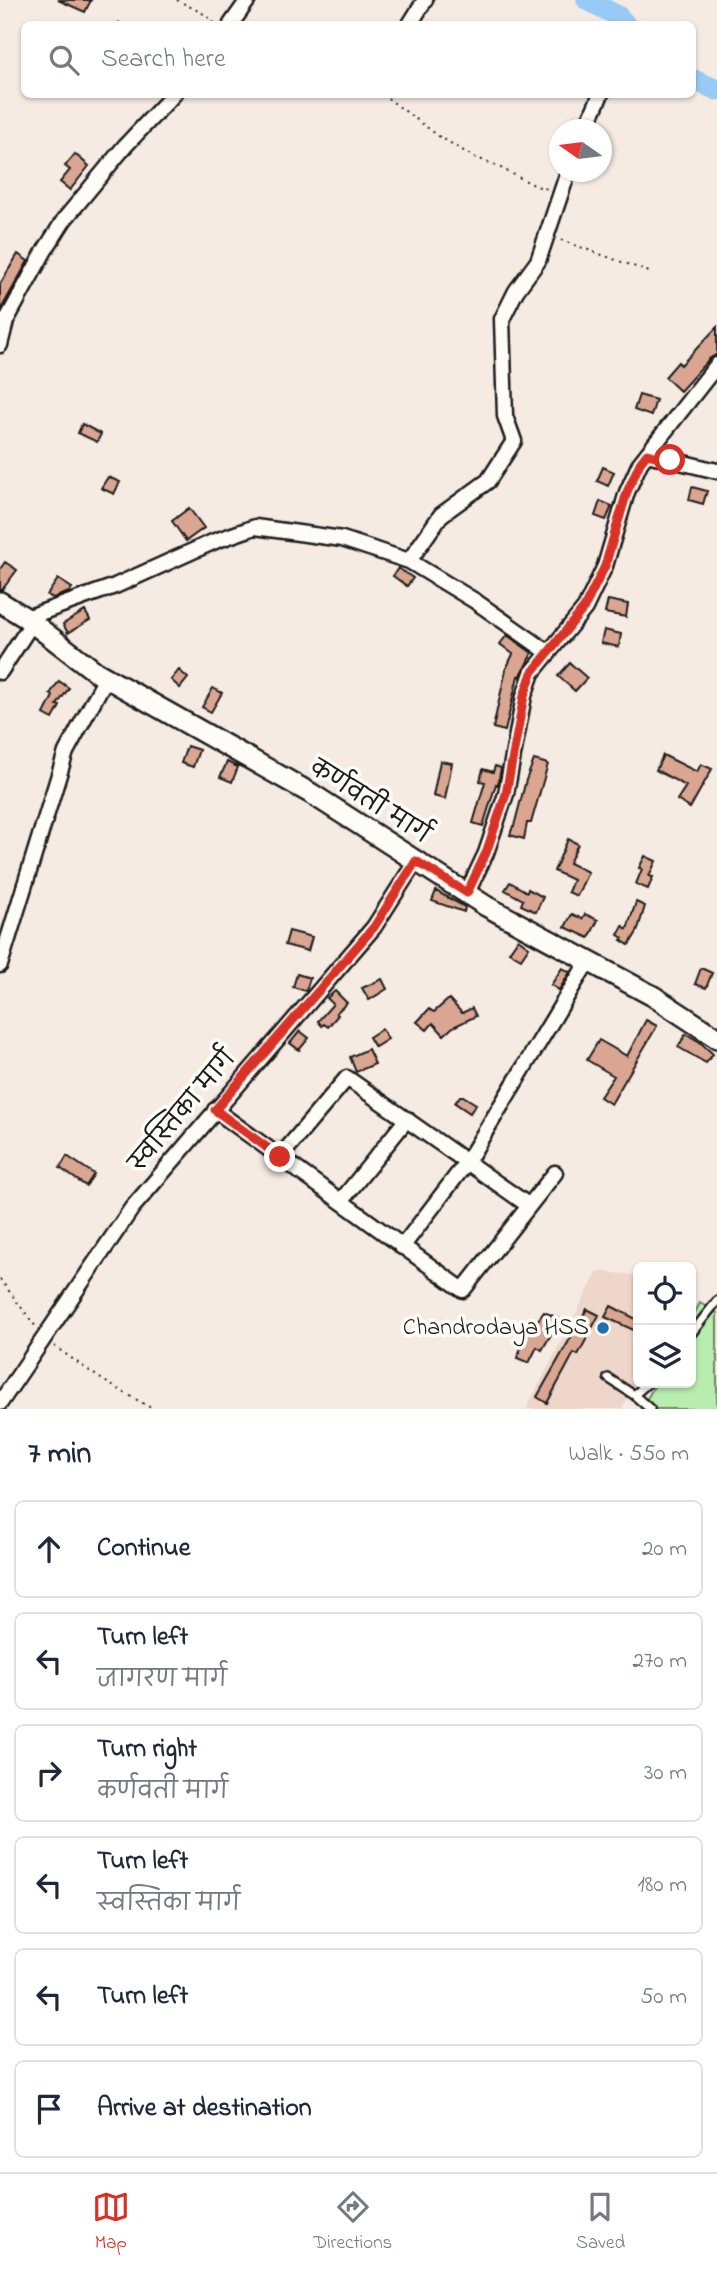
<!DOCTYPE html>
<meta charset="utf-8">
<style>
body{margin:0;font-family:"Indie Flower","Playpen Sans Deva",sans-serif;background:#f6f6f7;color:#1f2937}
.controls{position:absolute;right:21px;bottom:21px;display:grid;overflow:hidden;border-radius:10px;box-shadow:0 2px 5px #0004}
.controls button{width:63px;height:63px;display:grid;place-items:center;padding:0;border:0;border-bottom:2px solid #e0e1e3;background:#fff;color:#1f2937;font:35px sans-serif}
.compass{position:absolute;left:549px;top:119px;width:63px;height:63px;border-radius:50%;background:#fff;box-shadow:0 2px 5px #0004;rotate:284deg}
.stop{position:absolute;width:21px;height:21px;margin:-16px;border:5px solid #d93025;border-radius:50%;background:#fff}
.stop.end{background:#d93025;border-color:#fff;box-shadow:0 2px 7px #0008}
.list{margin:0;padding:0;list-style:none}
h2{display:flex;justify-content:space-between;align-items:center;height:91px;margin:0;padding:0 28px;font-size:30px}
h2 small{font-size:23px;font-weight:400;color:#747a83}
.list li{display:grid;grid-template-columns:46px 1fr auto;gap:21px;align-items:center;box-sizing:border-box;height:98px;margin:0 14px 14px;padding:0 14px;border:2px solid #e0e1e3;border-radius:10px}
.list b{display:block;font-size:26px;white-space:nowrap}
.list p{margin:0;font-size:23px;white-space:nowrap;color:#747a83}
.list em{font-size:23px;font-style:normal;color:#747a83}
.icon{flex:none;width:38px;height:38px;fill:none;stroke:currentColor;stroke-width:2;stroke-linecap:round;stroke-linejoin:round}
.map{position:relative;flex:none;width:717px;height:1409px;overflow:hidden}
.search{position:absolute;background:#fff;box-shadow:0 2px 5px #0004;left:21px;right:21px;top:21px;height:77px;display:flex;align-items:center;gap:18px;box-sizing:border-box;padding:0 24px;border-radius:10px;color:#747a83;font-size:26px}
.sheet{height:763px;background:#fff}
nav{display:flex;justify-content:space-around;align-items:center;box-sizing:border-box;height:98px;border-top:2px solid #e0e1e3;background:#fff;font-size:19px;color:#747a83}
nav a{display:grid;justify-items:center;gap:4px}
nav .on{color:#d93025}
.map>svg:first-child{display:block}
</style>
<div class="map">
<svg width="717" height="1409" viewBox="0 0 717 1409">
<rect width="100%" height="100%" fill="#f6ebe3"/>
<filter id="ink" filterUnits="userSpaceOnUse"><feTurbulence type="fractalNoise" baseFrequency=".0143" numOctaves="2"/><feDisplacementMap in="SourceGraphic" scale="14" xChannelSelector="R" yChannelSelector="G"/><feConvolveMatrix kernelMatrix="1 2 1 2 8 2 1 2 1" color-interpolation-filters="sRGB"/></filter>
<g filter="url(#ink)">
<path fill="#eed6ca" d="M598,1271L633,1275L638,1278V1377L622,1409H526Z"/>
<path fill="#b8edaf" stroke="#6a8466" stroke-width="2" d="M700,1303L717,1313V1409H641L656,1383H691V1320Z"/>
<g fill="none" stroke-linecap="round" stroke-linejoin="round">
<path stroke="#97caf4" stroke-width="21" d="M587,0L618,16L625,24
M692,79L717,90"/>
</g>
<path fill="#dba691" stroke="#1c1c1c" stroke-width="2" d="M58,0H91L85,12Z
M75,154L89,166L70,190L60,182L70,170L65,166Z
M18,254L28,261L0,311V284Z
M717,327V354L709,359L680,391L665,377L678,362L681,365Z
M639,395L656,400L651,416L634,410Z
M82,424L101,434L97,442L78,433Z
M603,467L614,472L608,486L597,481Z
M108,477L120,482L114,494L101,488Z
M692,487L707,491L703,504L689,500Z
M600,501L612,506L606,520L595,516Z
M189,508L204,528L186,541L172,521Z
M5,562L17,570L2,590H0V569Z
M398,568L413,578L407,586L393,576Z
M58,579L72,588L69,592L53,598L47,595Z
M608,600L628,604L626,617L605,613Z
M85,611L90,620L68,633L63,624Z
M604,630L621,634L619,647L601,643Z
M507,635L532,653L520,677L518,676L505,731L493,728L506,669L513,654L500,644Z
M570,663L587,678L575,691L558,676Z
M179,670L188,678L180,688L171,680Z
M59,681L69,688L57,705L60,706L53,719L44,714L53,696L50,694Z
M213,688L222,693L211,712L202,707Z
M187,746L199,750L193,767L181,763Z
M663,755L697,772L701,764L712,769L690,808L677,800L686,786L656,770Z
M534,760L548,764L531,823H527L524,839L510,835L513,826H514L526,780Z
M440,761L452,763L445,799L433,796Z
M227,762L238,767L232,782L220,777Z
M495,766L501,768L498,785L496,784L483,826L473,823L485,782L480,781L483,769L493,772Z
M568,839L578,844L569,863L588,872L577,896L568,892L573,880L554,871Z
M645,856L656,861L649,876L653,877L648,889L636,884L642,869L639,868Z
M510,882L527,892L528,889L543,897L536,912L521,905L523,900L505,890Z
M436,891L465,907L464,912L432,901Z
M636,902L645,906L637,932L629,945L621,940L623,938L618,935L623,926L627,929Z
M572,914L582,919L585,914L598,920L589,938L565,927Z
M289,931L312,937L308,951L285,945Z
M518,939L529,947L521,959L509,952Z
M562,968L570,972L559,990L551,985Z
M701,968L712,973L706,988L695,984Z
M297,974L310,978L306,991L293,987Z
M382,979L387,989L369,1000L362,988Z
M335,991L347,1003L336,1013L338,1015L328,1027L324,1024L322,1026L318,1021L333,1004L327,998Z
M449,999L462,1013L472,1008L476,1016L453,1027L444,1035L433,1023L427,1030L417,1022L429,1009L434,1012Z
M646,1020L657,1026L611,1104L600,1097L614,1076L587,1060L599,1040L627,1056Z
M382,1029L388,1039L375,1047L369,1037Z
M300,1031L309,1038L299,1050L290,1043Z
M686,1034L700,1042L713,1054L706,1063L678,1047Z
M368,1049L375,1064L356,1072L350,1057Z
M460,1096H463L476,1104L470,1113L455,1103Z
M67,1156L94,1174L86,1186L60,1168Z
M611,1306L638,1320V1332L605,1317Z
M587,1309L599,1315L578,1355L574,1353L547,1403L537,1397Z
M544,1312L560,1319L542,1350L537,1347L529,1363L517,1358L528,1330L533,1332L538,1320Z"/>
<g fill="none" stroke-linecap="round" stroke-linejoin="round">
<defs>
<path id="lane" d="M691,1334L717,1301
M608,1378L634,1395L650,1409
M634,1395L648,1383"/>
<path id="street" d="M231,24L248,0
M410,24L425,0
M585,130L601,94
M0,345L6,321L45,250L64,220L125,146L174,94
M647,454L717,471
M409,561L441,515L488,481L514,441L505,416L502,319L516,291L538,261L568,172
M26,618L115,586L215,541L255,527L342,539L409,561L475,601L549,653
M0,672L32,623
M467,893L486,853L506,794L524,696L532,673L585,608L605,566L627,492L640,463L717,365
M0,965L66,752L106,678
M215,1110L463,1290L555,1173
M280,1157L347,1078L528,1205
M341,1201L407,1119
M402,1247L467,1162L588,961
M0,1403L132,1208L374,927L416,861"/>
<path id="secondary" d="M0,602L26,618L96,672L312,794L486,906L653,996L717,1038"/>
</defs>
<use href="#lane" stroke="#1c1c1c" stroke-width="12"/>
<use href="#street" stroke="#1c1c1c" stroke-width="19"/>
<use href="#secondary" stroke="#1c1c1c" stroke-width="24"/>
<path stroke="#1c1c1c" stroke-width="2" stroke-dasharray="2 5" stroke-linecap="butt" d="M177,0L206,15L215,24
M118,22L121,24
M382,94L440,137L474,157L493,164L536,186L548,189
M561,240L652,273
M0,1279L36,1327
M54,1346L104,1381L153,1409"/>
<use href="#lane" stroke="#fdfcf7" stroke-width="7"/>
<use href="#street" stroke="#fdfcf7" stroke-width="14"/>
<use href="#secondary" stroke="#fdfcf7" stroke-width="19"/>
</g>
</g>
<g fill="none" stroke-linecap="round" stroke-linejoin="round" filter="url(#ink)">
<path stroke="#d93025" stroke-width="9" d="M280,1157L215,1110L374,927L416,861L467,893L486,853L506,794L524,696L532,673L584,608L605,566L627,492L640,463L647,454L670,460"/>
</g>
<circle fill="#1f6fb2" stroke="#fdfcf7" stroke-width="2.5" cx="603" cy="1328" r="7"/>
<g text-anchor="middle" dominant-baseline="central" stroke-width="7" stroke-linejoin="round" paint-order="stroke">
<g font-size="24" fill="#1c1c1c" stroke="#fdfcf7">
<text transform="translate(369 803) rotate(32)">कर्णवती मार्ग</text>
<text transform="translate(184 1112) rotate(-50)">स्वस्तिका मार्ग</text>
</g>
<g font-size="24" fill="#1c1c1c" stroke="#fdfcf7" text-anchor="end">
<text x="589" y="1328">Chandrodaya HSS</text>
</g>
</g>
</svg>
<div class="controls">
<button><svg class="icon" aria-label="locate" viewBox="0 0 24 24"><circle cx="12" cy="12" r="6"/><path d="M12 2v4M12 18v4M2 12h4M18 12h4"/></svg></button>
<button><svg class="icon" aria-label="layers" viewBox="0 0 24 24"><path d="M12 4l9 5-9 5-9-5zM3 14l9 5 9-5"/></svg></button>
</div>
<svg class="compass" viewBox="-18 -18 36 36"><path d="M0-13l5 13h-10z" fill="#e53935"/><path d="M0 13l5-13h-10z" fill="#747a83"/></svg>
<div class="stop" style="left:670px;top:460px"></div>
<div class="stop end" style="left:280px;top:1157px"></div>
<div class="search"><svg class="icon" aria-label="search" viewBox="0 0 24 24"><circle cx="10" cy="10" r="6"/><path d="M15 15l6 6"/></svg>Search here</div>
</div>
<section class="sheet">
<h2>7 min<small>Walk · 550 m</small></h2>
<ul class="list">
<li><svg class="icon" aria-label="ahead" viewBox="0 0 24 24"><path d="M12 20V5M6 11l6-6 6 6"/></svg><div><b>Continue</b></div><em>20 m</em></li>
<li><svg class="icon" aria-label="left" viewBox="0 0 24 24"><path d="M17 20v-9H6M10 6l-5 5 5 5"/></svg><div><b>Turn left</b><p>जागरण मार्ग</p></div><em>270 m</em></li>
<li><svg class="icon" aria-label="right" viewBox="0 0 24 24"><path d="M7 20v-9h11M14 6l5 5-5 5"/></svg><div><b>Turn right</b><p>कर्णवती मार्ग</p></div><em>30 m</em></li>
<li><svg class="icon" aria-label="left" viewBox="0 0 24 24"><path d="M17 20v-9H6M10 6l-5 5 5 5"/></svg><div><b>Turn left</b><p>स्वस्तिका मार्ग</p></div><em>180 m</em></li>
<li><svg class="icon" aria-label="left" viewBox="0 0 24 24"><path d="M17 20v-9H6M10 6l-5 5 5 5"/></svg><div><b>Turn left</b></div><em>50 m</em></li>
<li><svg class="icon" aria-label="arrive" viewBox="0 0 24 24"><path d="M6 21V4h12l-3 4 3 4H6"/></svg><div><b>Arrive at destination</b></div></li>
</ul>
</section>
<nav>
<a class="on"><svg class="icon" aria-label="map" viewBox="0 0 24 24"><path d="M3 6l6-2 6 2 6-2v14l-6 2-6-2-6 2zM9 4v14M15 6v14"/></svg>Map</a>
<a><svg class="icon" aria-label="directions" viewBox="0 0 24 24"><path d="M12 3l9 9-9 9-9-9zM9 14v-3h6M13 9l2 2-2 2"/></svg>Directions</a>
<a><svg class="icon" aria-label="saved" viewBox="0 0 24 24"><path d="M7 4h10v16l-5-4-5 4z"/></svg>Saved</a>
</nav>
